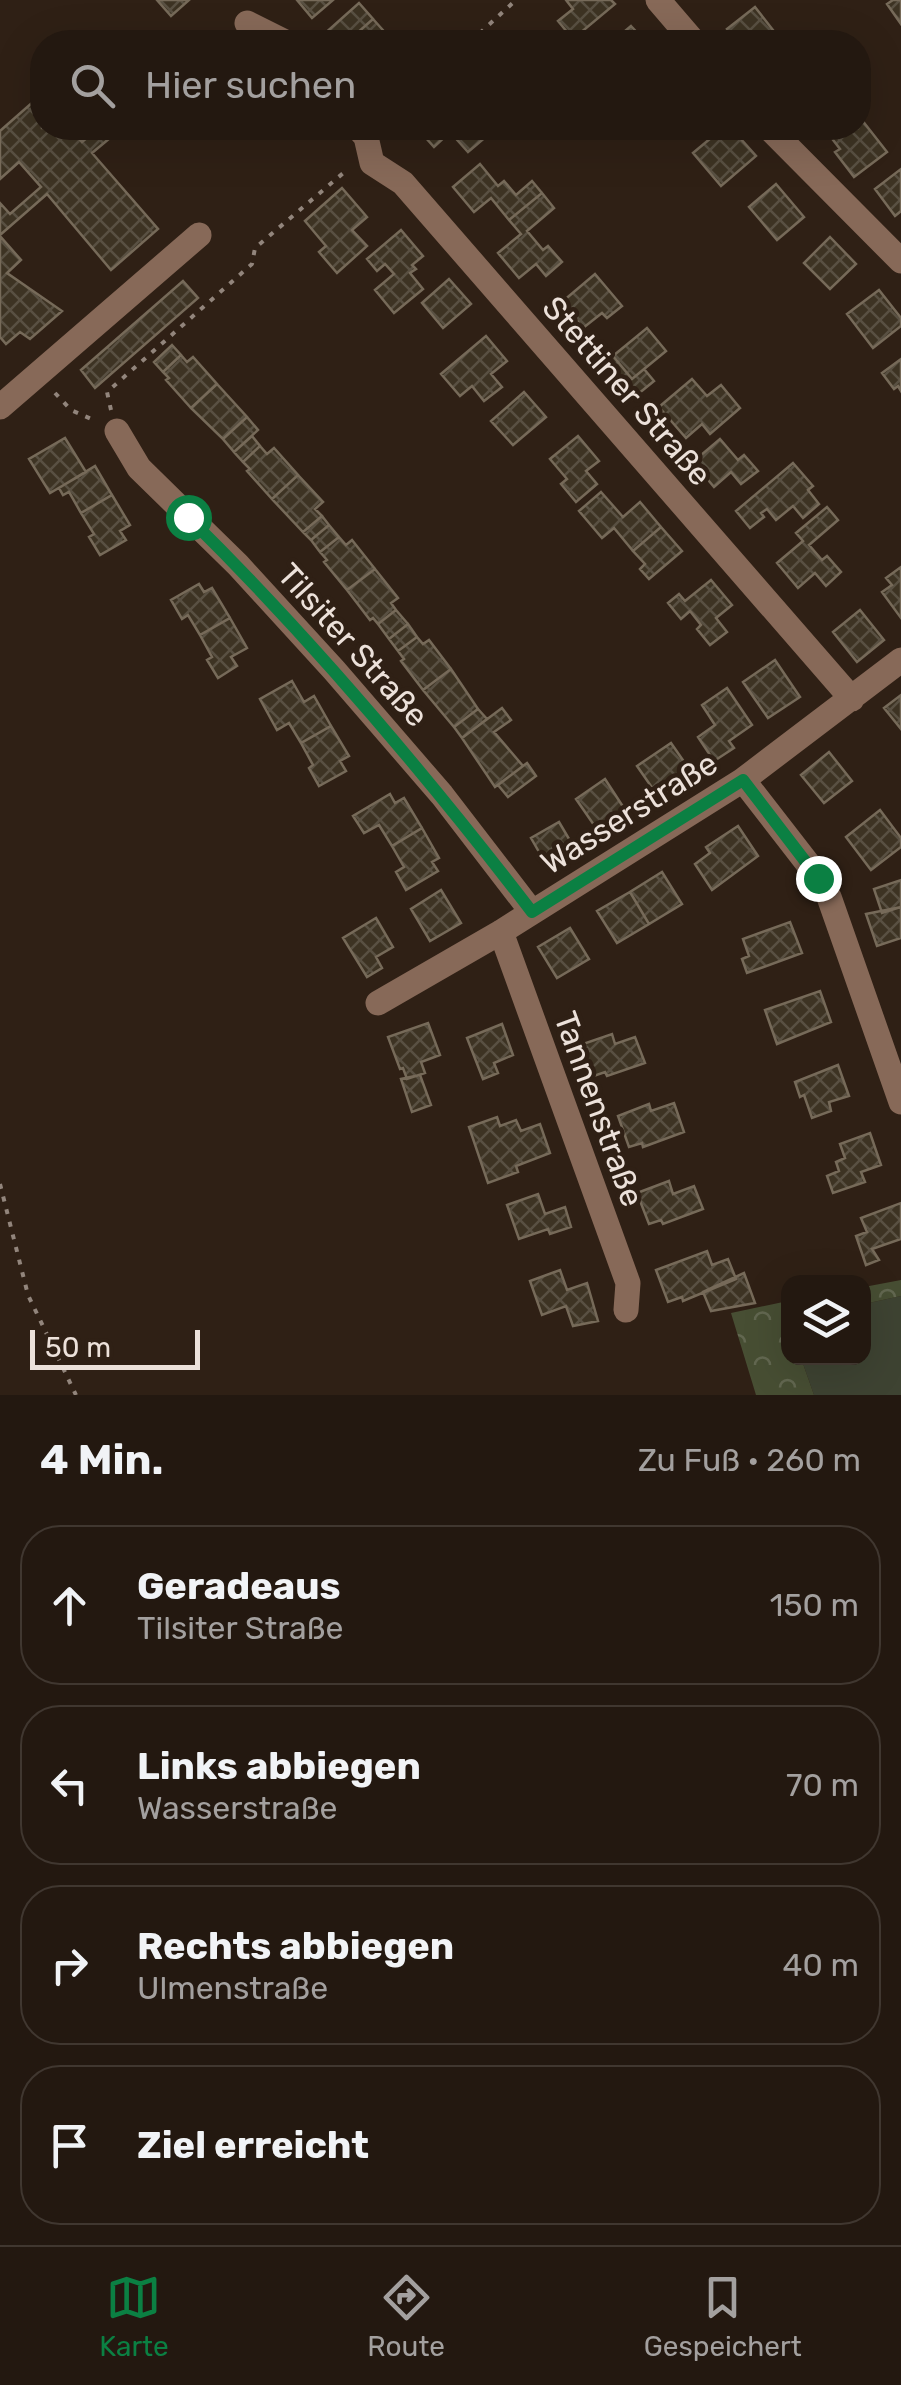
<!DOCTYPE html>
<html lang="de">
<meta charset="utf-8">
<style>
body{margin:0;font-family:Rubik,sans-serif;background:#2b2119;color:#f1f3f6}
.controls{position:absolute;right:30px;bottom:30px;display:grid;overflow:hidden;border-radius:20px;box-shadow:0 10px 40px #0002}
.controls button{width:90px;height:90px;display:grid;place-items:center;padding:0;border:0;border-bottom:2px solid #403730;background:#231810;color:#f1f3f6;font:50px sans-serif}
.scale{position:absolute;left:30px;bottom:25px;width:170px;box-sizing:border-box;padding-left:10px;border:5px solid #ece1da;border-top:0;font-size:28px;line-height:35px;white-space:nowrap;color:#ece1da;-webkit-text-stroke:8px #2f2015;paint-order:stroke}
.stop{position:absolute;width:30px;height:30px;margin:-22px;border:8px solid #0b8043;border-radius:50%;background:#fff}
.stop.end{background:#0b8043;border-color:#fff;box-shadow:0 2px 10px #0008}
.list{margin:0;padding:0;list-style:none}
h2{display:flex;justify-content:space-between;align-items:center;height:130px;margin:0;padding:0 40px;font-size:42px}
h2 small{font-size:32px;font-weight:400;color:#a3a09f}
.list li{display:grid;grid-template-columns:65px 1fr auto;gap:30px;align-items:center;box-sizing:border-box;height:160px;margin:0 20px 20px;padding:0 20px;border:2px solid #403730;border-radius:40px}
.list b{display:block;font-size:38px;white-space:nowrap}
.list p{margin:0;font-size:32px;white-space:nowrap;color:#a3a09f}
.list em{font-size:32px;font-style:normal;color:#a3a09f}
.icon{flex:none;width:55px;height:55px;fill:none;stroke:currentColor;stroke-width:2;stroke-linecap:round;stroke-linejoin:round}
.map{position:relative;flex:none;width:901px;height:1395px;overflow:hidden}
.search{position:absolute;background:#231810;box-shadow:0 10px 40px #0002;left:30px;right:30px;top:30px;height:110px;display:flex;align-items:center;gap:25px;box-sizing:border-box;padding:0 35px;border-radius:40px;color:#a3a09f;font-size:38px}
.sheet{height:850px;background:#231810}
nav{display:flex;justify-content:space-around;align-items:center;box-sizing:border-box;height:140px;border-top:2px solid #403730;background:#231810;font-size:28px;color:#a3a09f}
nav a{display:grid;justify-items:center;gap:5px}
nav .on{color:#0b8043}
.map>svg:first-child{display:block}
</style>
<div class="map">
<svg width="901" height="1395" viewBox="0 0 901 1395">
<defs>
<pattern id="forest-crowns" width="20" height="18" patternUnits="userSpaceOnUse" patternTransform="scale(2.5)"><rect width="20" height="18" fill="#474e33"/><path d="M2 6a3 3 0 1 1 6 0M12 15a3 3 0 1 1 6 0" fill="none" stroke="#626750"/></pattern>
<pattern id="building-cross-hatch" width="8" height="8" patternUnits="userSpaceOnUse" patternTransform="scale(2.5)"><rect width="8" height="8" fill="#3d3323"/><path d="M0 0l8 8M0 8l8-8" fill="none" stroke="#595042"/></pattern>
</defs>
<rect width="100%" height="100%" fill="#2f2015"/>
<path fill="#3e4332" d="M901,1296V1395H814L801,1358H864V1304Z"/>
<path fill="url(#forest-crowns)" d="M901,1280V1296L864,1304V1287Z
M788,1301V1358H801L814,1395H756L731,1313Z"/>
<path fill="url(#building-cross-hatch)" stroke="#766a59" stroke-width="2.5" d="M157,0H189L171,16Z
M297,0H333L312,18Z
M566,0H611L615,4L573,39L558,21L573,9Z
M893,0H901V24L887,4Z
M359,3L373,19L347,42H330L323,35Z
M755,7L780,39L774,42H737L727,29Z
M373,19L390,38L385,42H347Z
M631,26L646,42H612Z
M42,94V128H70L82,142L99,128H122L92,153L158,229L111,270L47,194L0,235V203L10,214L41,187L19,162L0,179V131Z
M858,115L887,152L854,177L835,152L840,149L830,136L841,128H858Z
M417,128H492L494,130L468,152L450,132L434,147Z
M723,128H731L756,156L721,186L693,153Z
M480,164L498,186L504,181L516,195L532,181L542,193L509,220L491,198L474,212L453,187Z
M901,169V211L895,216L875,189Z
M776,184L804,217L777,240L749,207Z
M342,188L367,217L352,230L367,246L337,273L319,252L326,246L305,221Z
M542,193L554,208L527,231L543,250L548,246L562,262L546,276L536,264L519,278L498,253L521,234L509,220Z
M401,230L423,256L412,265L416,269L410,273L423,289L394,313L375,290L394,274L385,264L377,271L367,259Z
M0,236L21,260L7,273L62,311L30,339L20,332L6,344L0,337Z
M830,237L856,264L830,289L804,263Z
M595,274L622,306L607,318L602,313L583,328L562,302Z
M449,279L471,304L443,328L422,303Z
M183,281L198,298L95,388L81,370Z
M879,290L901,318V326L873,348L847,314Z
M647,328L666,351L632,379L613,356Z
M486,336L507,361L491,374L502,387L484,401L472,386L460,396L441,374Z
M172,345L181,355L163,372L154,362Z
M181,355L187,362L193,357L217,384L191,408L166,380L169,378L163,372Z
M613,356L632,379L644,369L654,381L627,403L607,377L610,375L602,365Z
M901,359V391L898,386L894,389L882,373Z
M692,379L707,396L721,385L740,408L710,434L702,424L686,438L659,407Z
M217,384L247,417L223,439L191,408Z
M524,392L546,417L513,445L491,421Z
M247,417L258,430L234,452L223,439Z
M252,436L260,446L243,462L234,452Z
M578,436L599,461L586,471L597,484L576,502L561,484L567,479L550,459Z
M65,438L86,472L50,493L29,459Z
M720,439L738,460L744,455L758,471L741,484L731,472L714,487L693,462Z
M260,446L267,454L274,448L298,475L272,499L247,471L250,469L243,462Z
M793,463L813,486L808,490L819,504L803,518L793,506L776,520L767,509L761,513L764,517L750,528L736,511Z
M95,466L112,495L81,513L69,492L63,495L59,488Z
M298,475L323,502L315,509L322,516L303,532L272,499Z
M601,492L623,517L640,502L661,527L633,551L614,528L602,538L579,511Z
M112,495L130,525L120,531L126,540L100,555L89,537L94,534L81,513Z
M827,507L838,520L809,545L822,560L827,556L841,572L826,586L815,573L798,588L777,563L803,541L796,533Z
M322,516L329,525L311,540L303,532Z
M329,525L339,537L320,552L311,540Z
M661,527L682,551L649,579L640,569L645,564L633,551Z
M339,537L346,545L352,540L375,569L347,590L324,562L327,560L320,552Z
M901,567V618L882,592L892,585L886,578Z
M375,569L398,598L391,603L396,610L378,624L373,618L370,620L347,590Z
M711,580L732,605L716,618L727,632L710,645L697,629L701,625L690,611L681,619L668,603L679,594L685,601Z
M199,584L204,592L212,588L230,618L200,635L188,615L182,619L171,600Z
M396,610L408,624L389,639L378,624Z
M860,610L884,640L857,662L833,632Z
M230,618L247,648L231,657L237,666L218,678L207,660L212,657L200,635Z
M408,624L417,637L398,651L389,639Z
M417,637L423,644L429,640L451,669L423,690L401,661L404,659L398,651Z
M775,660L800,697L768,718L743,682Z
M451,669L478,709L454,727L423,690Z
M292,681L304,702L314,696L331,726L301,743L289,723L277,730L260,699Z
M727,688L752,725L729,741L734,748L714,761L698,737L715,725L702,705Z
M901,695V729L884,708Z
M502,708L511,720L494,732L523,766L495,787L462,738Z
M478,709L487,719L462,738L454,727Z
M331,726L349,756L340,761L346,771L319,786L309,768L313,765L301,743Z
M671,743L694,776L660,799L637,766Z
M829,752L852,781L824,803L801,775Z
M527,763L536,776L508,797L498,785Z
M605,779L631,819L603,838L576,799Z
M390,794L395,803L404,798L422,828L392,846L379,825L364,833L353,816Z
M880,810L901,838V847L871,870L846,837Z
M559,822L578,854L550,871L531,838Z
M738,826L758,856L712,890L695,864L710,853L706,847Z
M422,828L439,858L432,862L438,871L406,890L396,872L404,867L392,846Z
M662,872L682,904L649,924L630,892Z
M901,880V907L882,913L874,889Z
M441,890L461,923L430,941L411,909Z
M630,892L649,924L617,943L597,911Z
M901,907V938L877,946L866,914Z
M376,918L393,947L376,957L382,968L367,977L343,938Z
M790,922L802,953L747,973L742,959L749,956L743,939Z
M570,928L589,959L557,978L538,947Z
M820,991L831,1022L777,1044L765,1010Z
M428,1023L440,1055L421,1062L425,1073L407,1079L403,1068L400,1069L388,1037Z
M502,1024L513,1055L494,1063L498,1073L483,1079L467,1038Z
M612,1034L615,1044L635,1037L645,1063L607,1076L605,1072L591,1077L580,1045Z
M838,1065L849,1096L829,1102L831,1111L812,1118L804,1095L800,1097L795,1082Z
M420,1075L431,1105L412,1112L401,1079Z
M674,1103L684,1132L643,1147L642,1143L629,1147L618,1116L649,1104L651,1111Z
M497,1117L500,1126L516,1120L521,1131L540,1124L550,1153L516,1166L518,1172L488,1183L469,1127Z
M870,1133L881,1165L861,1172L865,1182L833,1193L827,1176L839,1171L836,1162L845,1158L840,1144Z
M669,1181L673,1194L694,1186L703,1209L663,1224L661,1220L649,1224L637,1193Z
M538,1194L545,1214L565,1207L571,1227L550,1234L548,1229L519,1239L507,1205Z
M901,1203V1239L872,1249L879,1260L866,1265L856,1236L867,1232L861,1218Z
M707,1251L712,1265L728,1259L736,1279L683,1301L682,1297L668,1302L656,1270Z
M560,1270L567,1290L587,1283L598,1321L573,1326L566,1306L542,1315L530,1281Z
M744,1273L755,1303L711,1311L703,1292Z"/>
<g fill="none" stroke-linecap="round" stroke-linejoin="round">
<path stroke="#92857c" stroke-width="4" stroke-dasharray="5 8" stroke-linecap="butt" d="M470,42L516,0
M55,393L71,410L96,421
M111,410L107,392L252,264L255,248L348,169
M0,1184L28,1295L76,1395"/>
<path stroke="#876958" stroke-width="25" d="M658,0L694,42
M247,23L285,42
M358,128L366,137L372,163L403,183L852,699
M769,128L901,261
M0,407L199,235
M117,431L139,468L238,565L334,670L442,795L532,912
M743,780L819,878L829,897L901,1102
M501,932L628,1283L626,1310
M378,1003L501,932L743,780L901,660"/>
</g>
<g fill="none" stroke-linecap="round" stroke-linejoin="round">
<path stroke="#0b8043" stroke-width="12" d="M188,517C313,640 425,773 532,912L743,780L818,878"/>
</g>
<g text-anchor="middle" dominant-baseline="central" stroke-width="9" stroke-linejoin="round" paint-order="stroke">
<g font-size="32" fill="#ece1da" stroke="#2f2015">
<text transform="translate(627 391) rotate(49)">Stettiner Straße</text>
<text transform="translate(353 645) rotate(48)">Tilsiter Straße</text>
<text transform="translate(629 813) rotate(-32)">Wasserstraße</text>
<text transform="translate(599 1109) rotate(70)">Tannenstraße</text>
</g>
</g>
</svg>
<div class="controls">
<button><svg class="icon" aria-label="layers" viewBox="0 0 24 24"><path d="M12 4l9 5-9 5-9-5zM3 14l9 5 9-5"/></svg></button>
</div>
<div class="scale">50 m</div>
<div class="stop" style="left:188px;top:517px"></div>
<div class="stop end" style="left:818px;top:878px"></div>
<div class="search"><svg class="icon" aria-label="search" viewBox="0 0 24 24"><circle cx="10" cy="10" r="6"/><path d="M15 15l6 6"/></svg>Hier suchen</div>
</div>
<section class="sheet">
<h2>4 Min.<small>Zu Fuß · 260 m</small></h2>
<ul class="list">
<li><svg class="icon" aria-label="ahead" viewBox="0 0 24 24"><path d="M12 20V5M6 11l6-6 6 6"/></svg><div><b>Geradeaus</b><p>Tilsiter Straße</p></div><em>150 m</em></li>
<li><svg class="icon" aria-label="left" viewBox="0 0 24 24"><path d="M17 20v-9H6M10 6l-5 5 5 5"/></svg><div><b>Links abbiegen</b><p>Wasserstraße</p></div><em>70 m</em></li>
<li><svg class="icon" aria-label="right" viewBox="0 0 24 24"><path d="M7 20v-9h11M14 6l5 5-5 5"/></svg><div><b>Rechts abbiegen</b><p>Ulmenstraße</p></div><em>40 m</em></li>
<li><svg class="icon" aria-label="arrive" viewBox="0 0 24 24"><path d="M6 21V4h12l-3 4 3 4H6"/></svg><div><b>Ziel erreicht</b></div></li>
</ul>
</section>
<nav>
<a class="on"><svg class="icon" aria-label="map" viewBox="0 0 24 24"><path d="M3 6l6-2 6 2 6-2v14l-6 2-6-2-6 2zM9 4v14M15 6v14"/></svg>Karte</a>
<a><svg class="icon" aria-label="directions" viewBox="0 0 24 24"><path d="M12 3l9 9-9 9-9-9zM9 14v-3h6M13 9l2 2-2 2"/></svg>Route</a>
<a><svg class="icon" aria-label="saved" viewBox="0 0 24 24"><path d="M7 4h10v16l-5-4-5 4z"/></svg>Gespeichert</a>
</nav>
